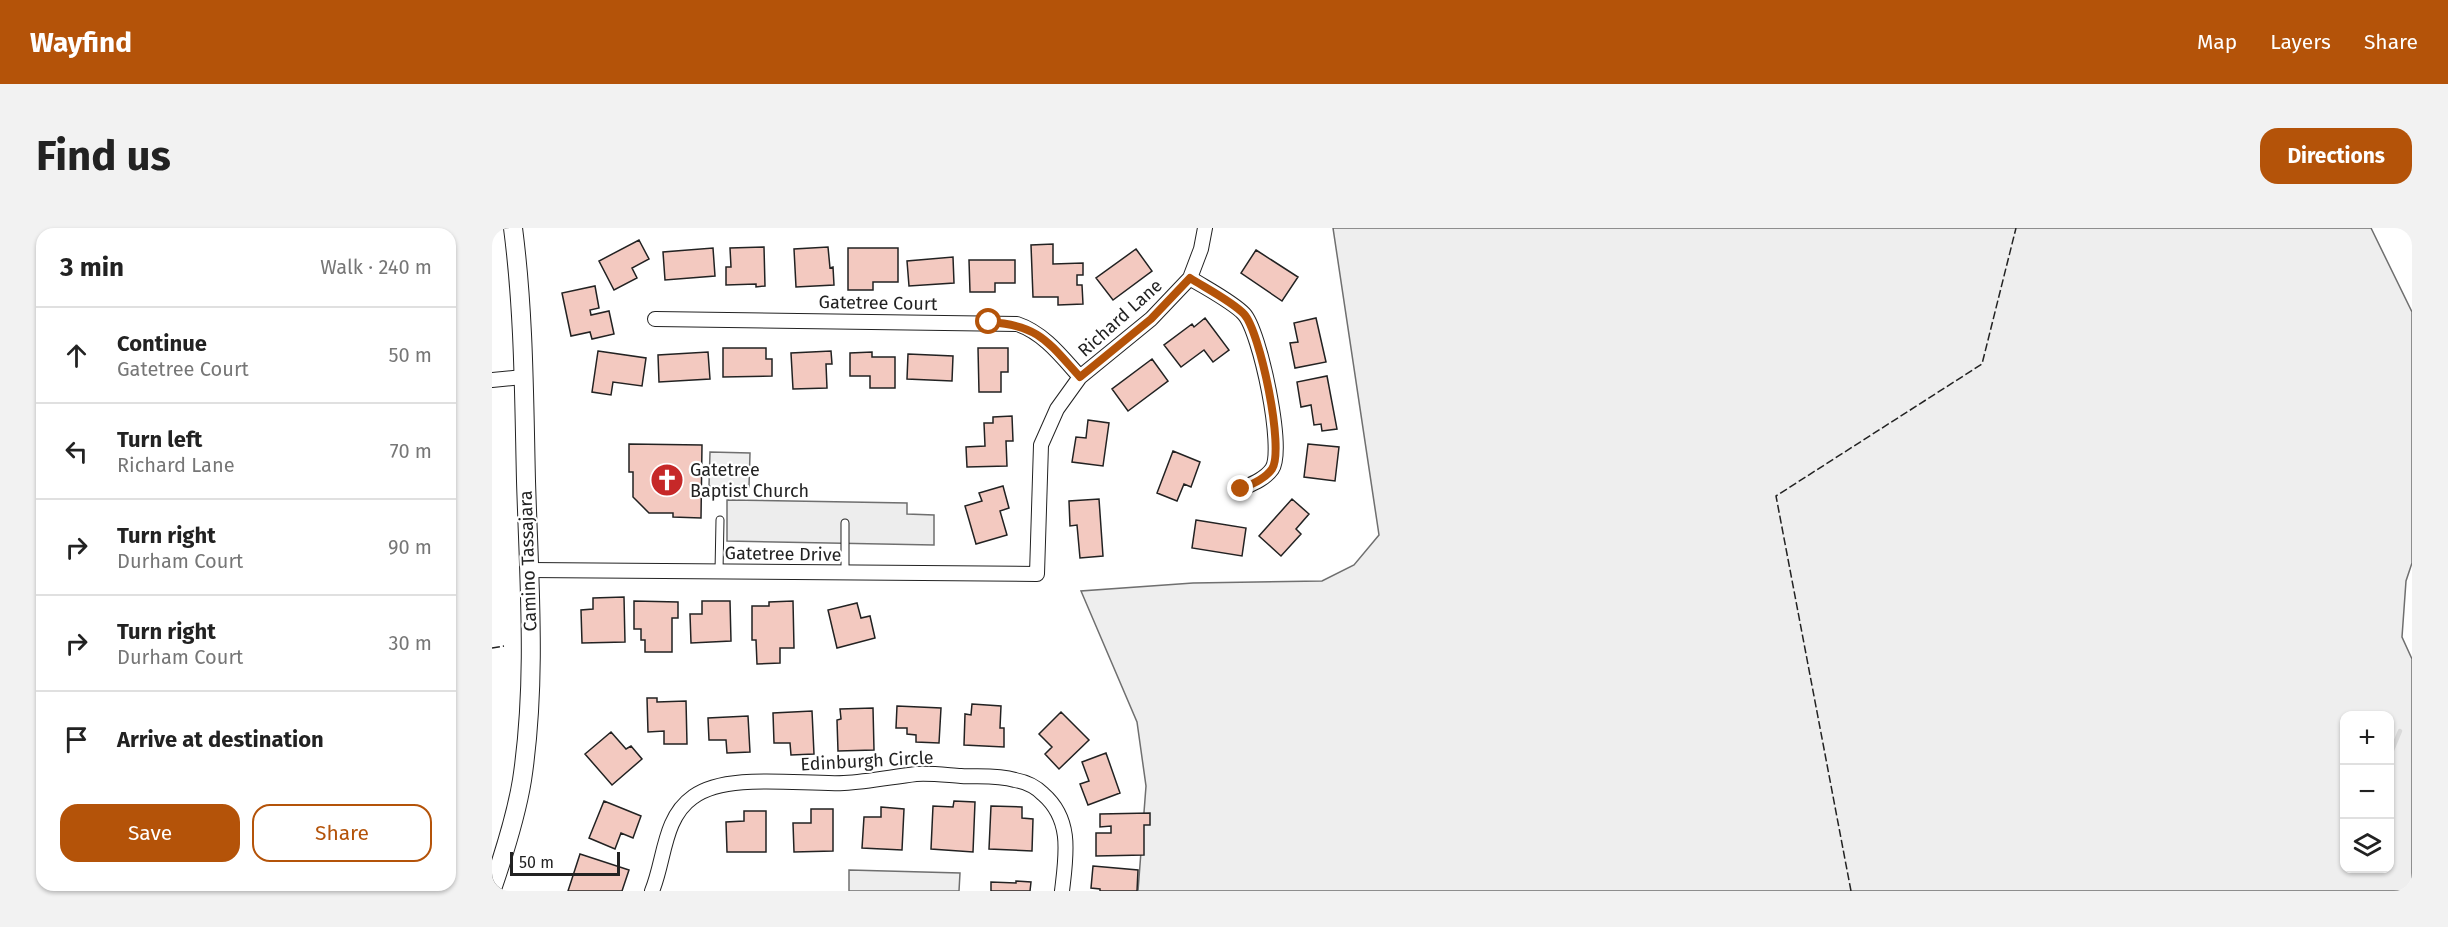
<!DOCTYPE html>
<meta charset="utf-8">
<style>
body{margin:0;font-family:"Fira Sans",sans-serif;background:#f2f2f2;color:#222}
.controls{position:absolute;right:18px;bottom:18px;display:grid;overflow:hidden;border-radius:12px;box-shadow:0 2px 4px #0004}
.controls button{width:54px;height:54px;display:grid;place-items:center;padding:0;border:0;border-bottom:2px solid #e0e0e0;background:#fff;color:#222;font:30px sans-serif}
.scale{position:absolute;left:18px;bottom:15px;width:110px;box-sizing:border-box;padding-left:6px;border:3px solid #222;border-top:0;font-size:16px;line-height:21px;white-space:nowrap;color:#222;-webkit-text-stroke:4px #fff;paint-order:stroke}
.stop{position:absolute;width:18px;height:18px;margin:-14px;border:4px solid #b45309;border-radius:50%;background:#fff}
.stop.end{background:#b45309;border-color:#fff;box-shadow:0 2px 6px #0008}
.list{margin:0;padding:0;list-style:none}
h2{display:flex;justify-content:space-between;align-items:center;height:78px;margin:0;padding:0 24px;font-size:26px}
h2 small{font-size:20px;font-weight:400;color:#767676}
.list li{display:grid;grid-template-columns:39px 1fr auto;gap:18px;align-items:center;box-sizing:border-box;height:96px;padding:0 24px;border-top:2px solid #e0e0e0}
.list b{display:block;font-size:22px;white-space:nowrap}
.list p{margin:0;font-size:20px;white-space:nowrap;color:#767676}
.list em{font-size:20px;font-style:normal;color:#767676}
.actions{display:flex;gap:12px;padding:18px 24px}
.actions a{flex:1;padding:14px 0;border:2px solid #b45309;border-radius:18px;text-align:center;font-size:21px;color:#b45309}
.actions .main{background:#b45309;color:#fff}
.icon{flex:none;width:33px;height:33px;fill:none;stroke:currentColor;stroke-width:2;stroke-linecap:round;stroke-linejoin:round}
.map{position:relative;flex:none;width:1920px;height:663px;overflow:hidden;border-radius:18px}
header{display:flex;align-items:center;gap:36px;box-sizing:border-box;height:84px;padding:0 30px;background:#b45309;color:#fff}
header strong{font-size:28px}
nav{display:flex;gap:33px;margin-inline-start:auto;font-size:21px}
.intro{display:flex;align-items:center;justify-content:space-between;box-sizing:border-box;height:144px;padding:0 36px}
h1{margin:0;font-size:42px}
.button{padding:15px 27px;border-radius:18px;background:#b45309;color:#fff;font-size:21px;font-weight:700}
main{display:flex;gap:36px;padding:0 36px}
aside{flex:1;background:#fff;border-radius:18px;box-shadow:0 2px 4px #0004}
.map>svg:first-child{display:block}
</style>
<header>
<strong>Wayfind</strong>
<nav><a>Map</a><a>Layers</a><a>Share</a></nav>
</header>
<div class="intro"><h1>Find us</h1><a class="button">Directions</a></div>
<main>
<aside>
<h2>3 min<small>Walk · 240 m</small></h2>
<ul class="list">
<li><svg class="icon" aria-label="ahead" viewBox="0 0 24 24"><path d="M12 20V5M6 11l6-6 6 6"/></svg><div><b>Continue</b><p>Gatetree Court</p></div><em>50 m</em></li>
<li><svg class="icon" aria-label="left" viewBox="0 0 24 24"><path d="M17 20v-9H6M10 6l-5 5 5 5"/></svg><div><b>Turn left</b><p>Richard Lane</p></div><em>70 m</em></li>
<li><svg class="icon" aria-label="right" viewBox="0 0 24 24"><path d="M7 20v-9h11M14 6l5 5-5 5"/></svg><div><b>Turn right</b><p>Durham Court</p></div><em>90 m</em></li>
<li><svg class="icon" aria-label="right" viewBox="0 0 24 24"><path d="M7 20v-9h11M14 6l5 5-5 5"/></svg><div><b>Turn right</b><p>Durham Court</p></div><em>30 m</em></li>
<li><svg class="icon" aria-label="arrive" viewBox="0 0 24 24"><path d="M6 21V4h12l-3 4 3 4H6"/></svg><div><b>Arrive at destination</b></div></li>
</ul>
<div class="actions"><a class="main">Save</a><a>Share</a></div>
</aside>
<div class="map">
<svg width="1920" height="663" viewBox="0 0 1920 663">
<rect width="100%" height="100%" fill="#fff"/>
<path fill="#eee" stroke="#6f6f6f" stroke-width="1.5" fill-rule="evenodd" d="M841,0H1879L1920,84V335L1914,353L1910,409L1920,431V663H646L654,558L645,494L589,363L701,355L830,353L862,337L887,307ZM1852,488H1898V640H1852Z
M218,224L258,225L257,259L217,258Z
M357,642L468,645L467,663H357Z"/>
<path fill="#ededed" stroke="#6f6f6f" stroke-width="1.5" d="M235,272L415,275V286L442,287V317L235,313Z"/>
<g fill="none" stroke-linecap="round" stroke-linejoin="round">
<path stroke="#d9d9d9" stroke-width="4.5" d="M1898,527L1908,503"/>
</g>
<path fill="#f3c9c0" stroke="#222" stroke-width="1.5" d="M147,12L157,31L140,40L145,50L122,62L107,33Z
M561,16V36L591,35V47H585V57H590L591,76L566,77V69H541L539,17Z
M272,19L273,58L264,59V56L234,57V39H239L238,20Z
M336,19L338,40L341,39L342,57L304,59L302,21Z
M221,20L223,48L173,52L171,24Z
M356,20H406V54H381V62H356Z
M644,21L660,43L621,72L604,50Z
M764,22L806,49L790,73L749,45Z
M461,29L462,55L417,58L415,33Z
M477,32H523V55H503V64H478Z
M103,58L107,80L98,82L99,87L117,83L122,106L100,111L98,104L79,108L70,65Z
M713,90L737,122L721,134L712,122L689,139L672,117L700,96L702,99Z
M824,90L834,134L803,140L798,115L806,114L802,95Z
M231,120H274V131H280V148L231,149Z
M486,120H516V144H509V164H487Z
M106,123L154,130L150,158L121,154L119,167L100,164Z
M339,123L340,136H334L335,160L301,161L299,125Z
M216,124L218,151L167,154L166,127Z
M380,124V129H403V160H378V148H358V125Z
M416,126L461,128L460,153L415,151Z
M660,131L676,153L636,183L620,161Z
M835,148L845,201L830,203L829,196L822,197L819,177L809,179L805,154Z
M520,188L521,213H514L515,238L475,239L474,219L493,218L492,195H501V189Z
M596,192L617,195L611,238L580,234L584,209L594,210Z
M137,216L210,217L209,290L181,289V285H157L141,269V244H137Z
M816,216L847,219L843,253L812,249Z
M681,223L708,234L699,259L692,256L685,273L665,265Z
M511,258L517,280L508,283L515,307L484,316L473,278L490,273L487,265Z
M607,271L611,328L588,330L585,297L578,298L577,273Z
M800,271L817,286L804,301L809,306L789,328L767,308Z
M704,292L754,300L750,328L700,320Z
M132,369L133,414L90,415L89,382L101,381V370Z
M142,373L186,374V390H180V424H153V412H149V401H142Z
M210,373H238L239,413L199,415L198,386H210Z
M301,373L302,420H288V435L265,436L264,412H260V378H277V374Z
M365,375L369,390L378,388L383,410L345,420L336,382Z
M155,470H165V474L194,473L195,516H172V503L156,504Z
M480,476L509,478L508,500H512V519L472,517L473,486L479,487Z
M405,478L449,480L447,515L424,514V507L415,506V500H404Z
M381,480L382,522L346,523L345,492L349,491L348,481Z
M320,483L322,526L299,527L298,515H282L281,485Z
M569,484L597,512L567,541L553,526L560,519L547,506Z
M256,488L258,524L235,525L234,512H217L216,490Z
M119,504L134,521L139,518L150,531L120,557L93,526Z
M614,525L628,565L596,577L588,556L597,553L590,534Z
M112,573L149,588L141,610L129,605L123,621L97,610Z
M462,573L483,574L481,624L439,621L441,578L461,579Z
M499,578L530,579V590L541,591L540,623L497,621Z
M389,579L412,581L410,622L370,620L372,589H389Z
M319,581H341V623L302,624L301,595H319Z
M252,583H274V624H235L234,594L252,593Z
M658,585V597H652V627L604,628V605H619V598L608,599V586Z
M88,626L137,642L130,663H76Z
M601,638L646,642L645,663H608V661L599,660Z
M524,653L539,654L538,663H499V654L524,655Z"/>
<g fill="none" stroke-linecap="round" stroke-linejoin="round">
<defs>
<path id="lane" d="M227,343L228,292
M353,345V295"/>
<path id="street" d="M698,50C712,59 741,74 752,86C768,103 793,222 780,241C773,251 760,256 749,261
M163,91L525,96C552,105 570,129 588,149
M0,152L31,149
M37,342L545,346L549,217L565,181L588,149L659,91L698,50L709,21L713,0
M160,663C173,632 171,590 201,569C235,544 309,557 352,555C376,554 399,549 424,546C438,545 454,547 469,548C487,549 506,547 523,552C534,554 544,559 551,566C581,592 574,628 570,663"/>
<path id="secondary" d="M0,661C12,626 24,589 30,552C45,453 37,353 34,253C32,169 32,84 21,0"/>
</defs>
<use href="#lane" stroke="#222" stroke-width="9"/>
<use href="#street" stroke="#222" stroke-width="16"/>
<use href="#secondary" stroke="#222" stroke-width="20"/>
<use href="#lane" stroke="#fff" stroke-width="7"/>
<use href="#street" stroke="#fff" stroke-width="14"/>
<use href="#secondary" stroke="#fff" stroke-width="18"/>
<path stroke="#222" stroke-width="1.5" stroke-dasharray="8 3" stroke-linecap="butt" d="M0,420L12,418
M1359,663L1284,268L1490,136L1524,0"/>
</g>
<g fill="none" stroke-linecap="round" stroke-linejoin="round">
<path stroke="#b45309" stroke-width="8" d="M497,94C547,97 556,114 588,149L659,91L698,50C712,59 741,74 752,86C768,103 793,222 780,241C773,251 760,256 749,261"/>
</g>
<defs>
<symbol id="church-disc" viewBox="-11 -11 22 22"><circle r="9.5" fill="#c62828" stroke="#fff"/><path d="M-1.2-6h2.4v3.5h3.3v2.4h-3.3V6h-2.4V-.1h-3.3v-2.4h3.3Z" fill="#fff"/></symbol>
</defs>
<g fill-rule="evenodd">
<use href="#church-disc" x="156" y="233" width="38" height="38"/>
</g>
<g text-anchor="middle" dominant-baseline="central" stroke-width="4.5" stroke-linejoin="round" paint-order="stroke">
<g font-size="18" fill="#222" stroke="#fff">
<text transform="translate(386 75) rotate(1)">Gatetree Court</text>
<text transform="translate(628 90) rotate(-42)">Richard Lane</text>
<text transform="translate(291 326) rotate(1)">Gatetree Drive</text>
<text transform="translate(36 333) rotate(-92)">Camino Tassajara</text>
<text transform="translate(375 533) rotate(-3)">Edinburgh Circle</text>
</g>
<g font-size="18" fill="#222" stroke="#fff" text-anchor="start">
<text x="198" y="242">Gatetree<tspan x="198" dy="21">Baptist Church</tspan></text>
</g>
</g>
</svg>
<div class="controls">
<button>+</button>
<button>−</button>
<button><svg class="icon" aria-label="layers" viewBox="0 0 24 24"><path d="M12 4l9 5-9 5-9-5zM3 14l9 5 9-5"/></svg></button>
</div>
<div class="scale">50 m</div>
<div class="stop" style="left:497px;top:94px"></div>
<div class="stop end" style="left:749px;top:261px"></div>
</div>
</main>
